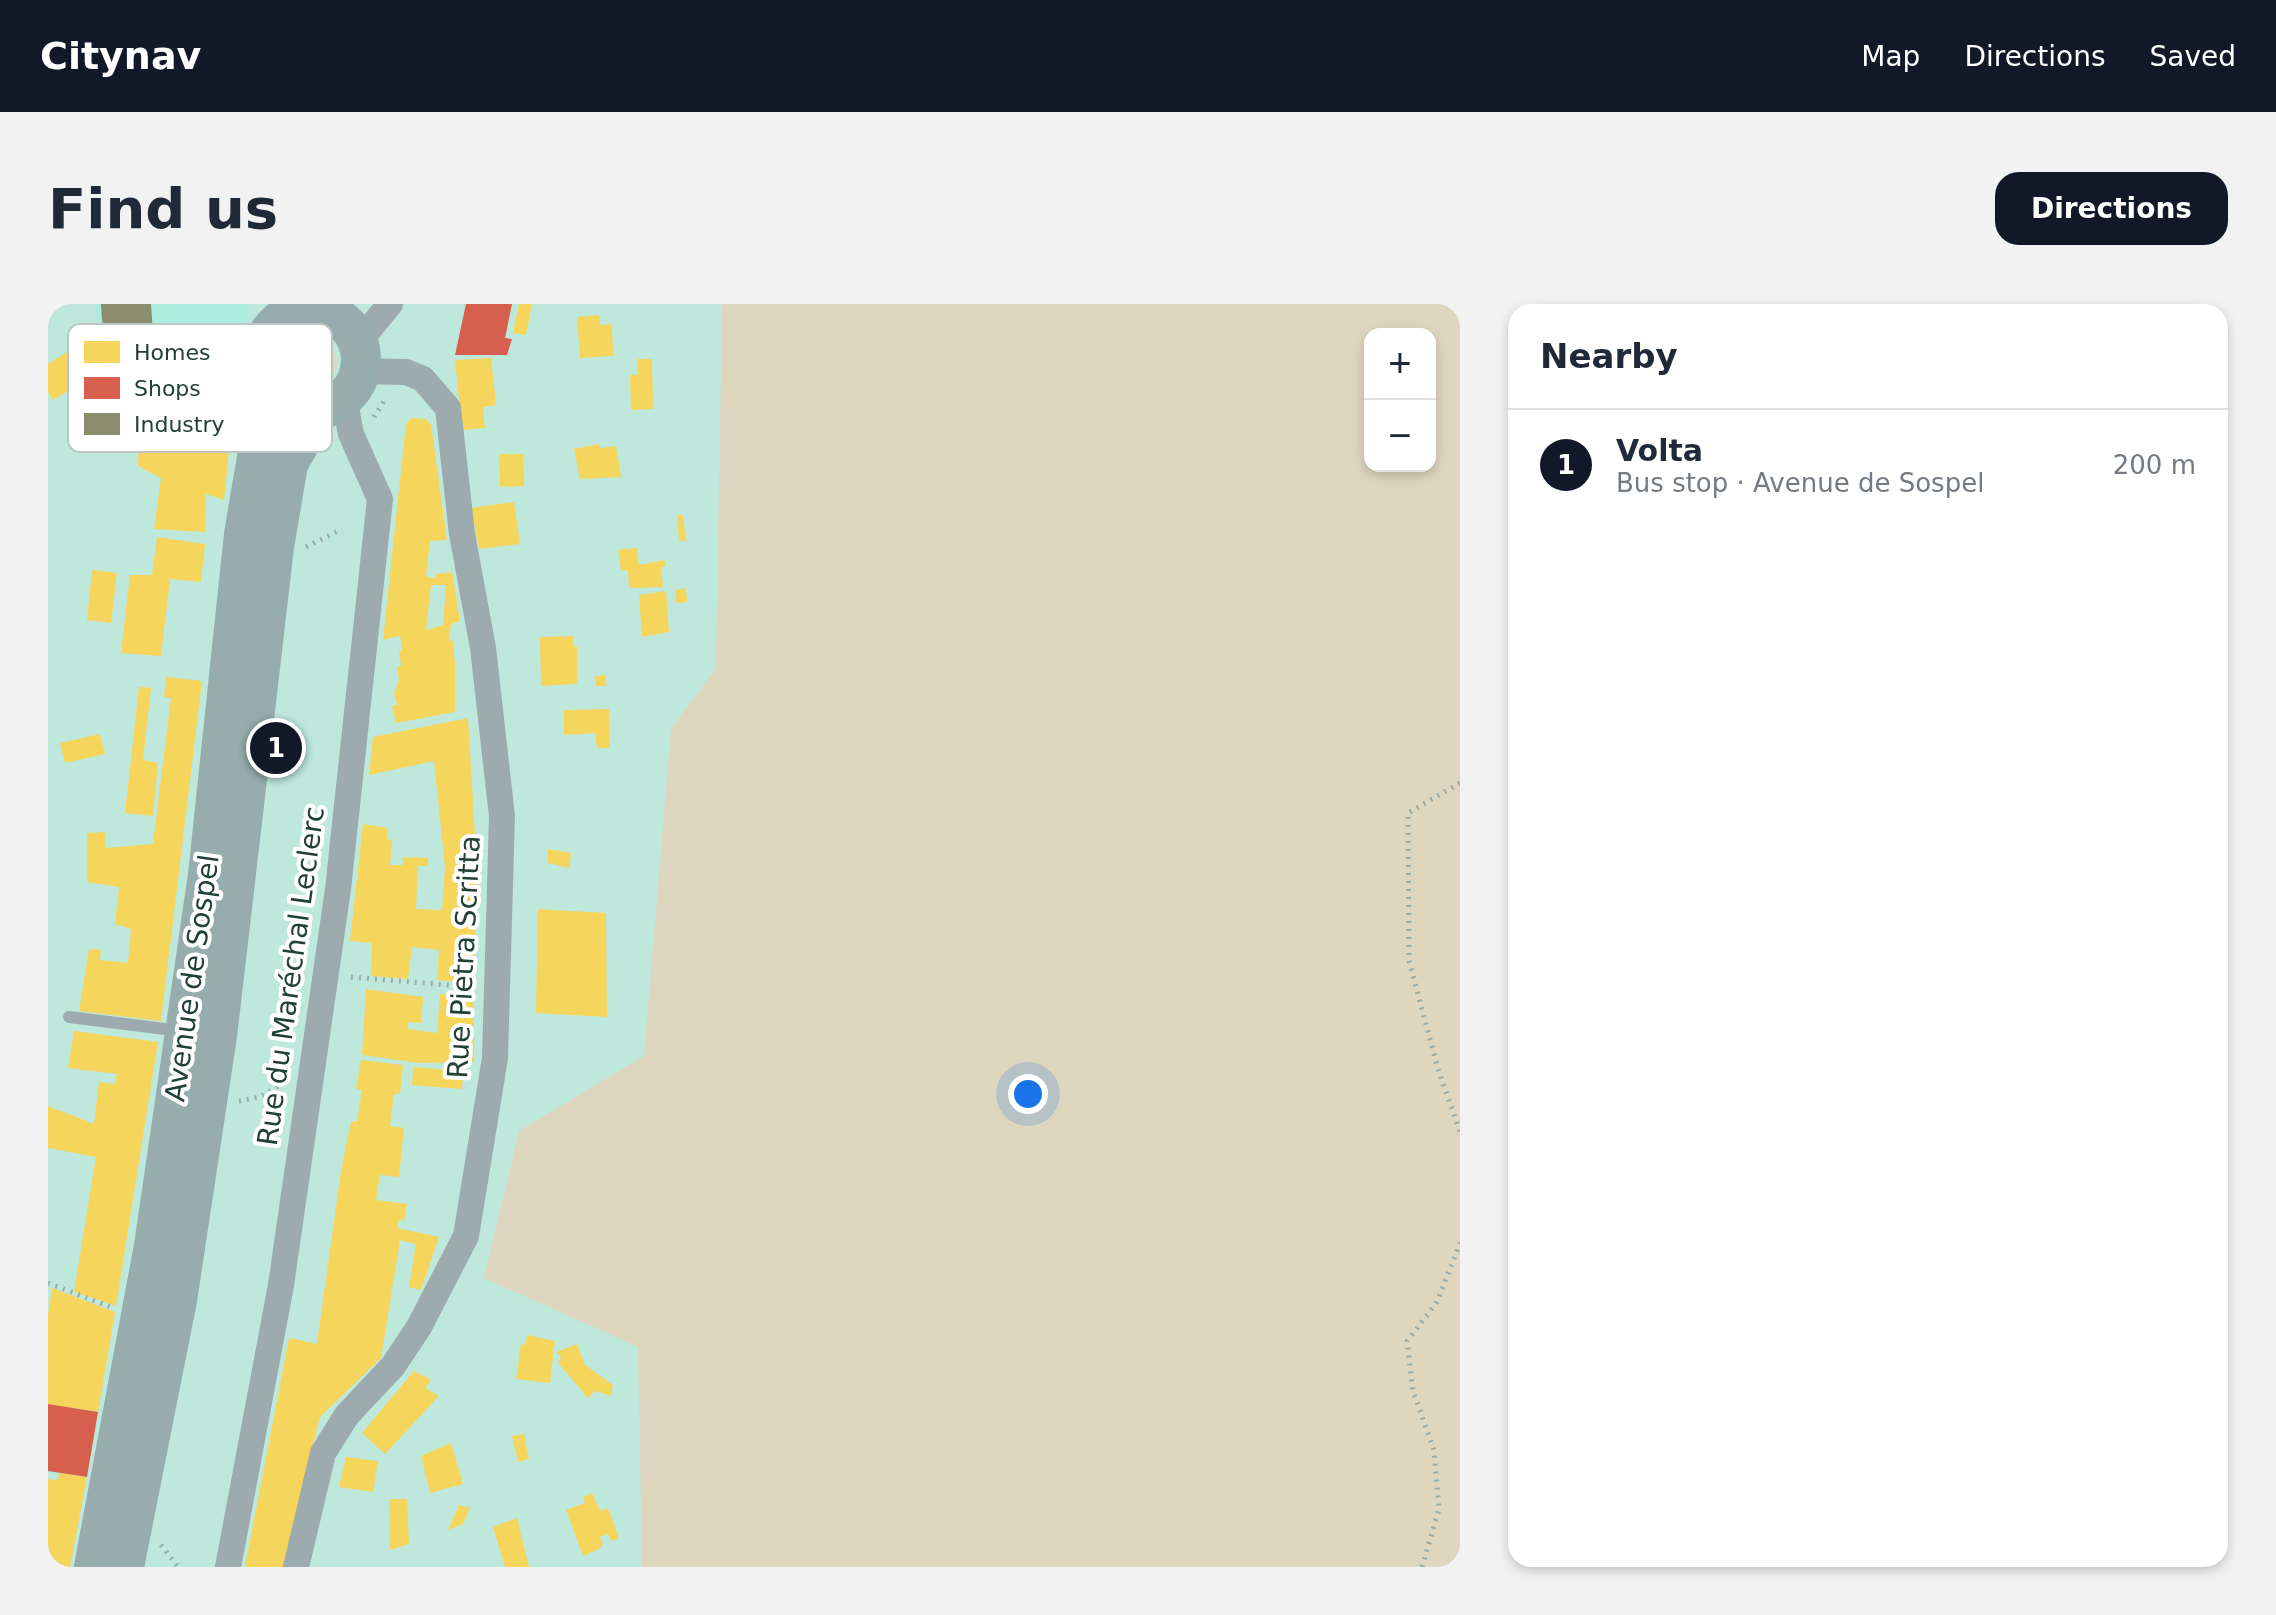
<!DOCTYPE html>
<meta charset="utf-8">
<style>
body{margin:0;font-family:"DejaVu Sans",sans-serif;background:#f2f2f3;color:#1f2937}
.controls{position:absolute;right:24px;top:24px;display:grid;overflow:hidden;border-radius:16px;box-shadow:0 4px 12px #0003}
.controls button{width:72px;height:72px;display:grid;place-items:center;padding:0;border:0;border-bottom:2px solid #e0e1e3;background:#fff;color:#1f2937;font:40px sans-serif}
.you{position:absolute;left:980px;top:790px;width:28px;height:28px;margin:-20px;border:6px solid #fff;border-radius:50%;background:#1a73e8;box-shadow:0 0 0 12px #1a73e833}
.badge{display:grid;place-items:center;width:52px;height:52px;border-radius:50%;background:#111827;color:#fff;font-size:26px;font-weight:700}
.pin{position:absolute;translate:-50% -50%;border:4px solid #fff;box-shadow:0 2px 8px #0006}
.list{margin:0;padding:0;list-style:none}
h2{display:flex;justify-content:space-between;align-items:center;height:104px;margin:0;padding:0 32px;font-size:34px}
h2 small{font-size:26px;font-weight:400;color:#747a83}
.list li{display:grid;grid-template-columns:52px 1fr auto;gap:24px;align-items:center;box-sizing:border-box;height:112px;padding:0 32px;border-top:2px solid #e0e1e3}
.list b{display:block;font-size:30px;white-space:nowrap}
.list p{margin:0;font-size:26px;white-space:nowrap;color:#747a83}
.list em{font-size:26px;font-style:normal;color:#747a83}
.map{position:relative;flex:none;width:1412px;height:1263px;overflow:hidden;border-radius:24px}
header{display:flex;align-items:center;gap:48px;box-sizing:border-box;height:112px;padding:0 40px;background:#111827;color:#fff}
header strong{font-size:38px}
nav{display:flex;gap:44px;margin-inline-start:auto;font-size:28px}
.intro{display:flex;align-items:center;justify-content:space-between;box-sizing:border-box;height:192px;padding:0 48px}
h1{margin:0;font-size:56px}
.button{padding:20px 36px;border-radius:24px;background:#111827;color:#fff;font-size:28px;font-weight:700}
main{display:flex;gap:48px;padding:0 48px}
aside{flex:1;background:#fff;border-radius:24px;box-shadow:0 4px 12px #0003}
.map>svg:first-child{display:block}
</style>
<header>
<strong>Citynav</strong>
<nav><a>Map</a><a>Directions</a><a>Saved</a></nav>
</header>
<div class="intro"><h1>Find us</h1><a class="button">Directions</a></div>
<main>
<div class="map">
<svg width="1412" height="1263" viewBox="0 0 1412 1263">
<rect width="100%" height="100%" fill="#bfe8dd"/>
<path fill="#aceedd" d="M47,0H200L198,21L53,37Z"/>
<path fill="#dfd6bf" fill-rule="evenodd" d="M674,0H1412V1263H594L590,1043L436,974L471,827L596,752L623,425L668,364ZM1382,30V162H1322V30Z
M233 58a28 28 0 1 1 56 0a28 28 0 1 1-56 0Z"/>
<path fill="#f6d55c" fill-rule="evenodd" d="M471,0H484L478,31L465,29Z
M551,11L552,21L564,20L565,52L532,54L529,13Z
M19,48L38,76L5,96L0,88V60Z
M443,54L448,101L435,103L437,124L414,126L407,56Z
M589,55H604L605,105L583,106L582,71H590Z
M363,114L378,115L383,121L399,236L382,237L378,272L388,275V270L404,268L412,317L403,320L401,336L405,337L407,360V408L348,419L344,402L349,401L346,389L351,376L349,363L353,362L351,347L354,346L352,332L335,336L358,120ZM383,281H398L395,321L378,326Z
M184,117L176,196L158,190L157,228L106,225L113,174L90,162L91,123Z
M551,140L552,144L568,142L573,173L532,175L526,145Z
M451,150H475L476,182L452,183Z
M466,198L472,240L431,245L423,204Z
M629,211H635L638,237H631Z
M109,233L157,240L153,278L122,275L113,352L73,349L82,271H104Z
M589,244L591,261L617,256L618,262L613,263L615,283L581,284L580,266L573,267L570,246Z
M44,266L69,269L63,319L39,316Z
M638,284L639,298L628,299L627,286Z
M618,287L621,328L594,333L591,291Z
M525,332V343H529V380L493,382L492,333Z
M557,371L558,382H548L547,372Z
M118,373L154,377L113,717L31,707L41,645L53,646L52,656L80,659L83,625L67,620L71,583L39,578V529L58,528L57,544L105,540L123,394L116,393Z
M91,383L103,384L95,456L110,459L105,512L77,509Z
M561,405L562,444H549L547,429L516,431V406Z
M420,414L429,564L426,679L389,676L391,646L364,643L360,675L323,672L324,639L302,637L315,520L340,524L339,535L344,536L342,561H355V553L380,554V562H370L368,605L394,606L397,563L386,457L321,471L325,433Z
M52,430L57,450L17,459L12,439Z
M500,545L523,549L521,564L500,559Z
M490,605L558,609L559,713L488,709Z
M318,685L375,693L373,719L360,718V725L389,729L392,690L426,693V758L372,759L314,751Z
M26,727L110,738L68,1002L26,988L48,853L0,844V802L46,820L51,778L67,780L69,770L20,764Z
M313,756L355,761L352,790H346L342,822L356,824L351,873L332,871L328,896L359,900L356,917L351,916L349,924L391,933L373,986L361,983L368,940L352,936L333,1054L272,1113L235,1263H197L241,1034L269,1040L293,867L303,817L309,818L314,786L308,785Z
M365,763L415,767L414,785L364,781Z
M4,984L67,1008L50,1108L0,1100V1011Z
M479,1031L507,1037L502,1079L468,1075L473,1040L477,1041Z
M529,1040L537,1061L565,1081L563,1092L547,1087L540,1094L510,1059L513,1053L508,1048Z
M366,1067L383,1076L377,1084L391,1092L337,1150L314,1129Z
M476,1130L481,1155L470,1158L464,1132Z
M403,1139L415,1180L382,1189L373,1152Z
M298,1153L330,1157L325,1188L291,1183Z
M11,1169L39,1173L22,1263H0V1175L10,1176Z
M544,1189L552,1207L558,1204L561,1207L571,1234L563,1237L560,1230L552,1233L555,1240L551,1245L535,1252L518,1206L537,1199L535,1193Z
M341,1195H359L361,1240L342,1246Z
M411,1201L422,1204L415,1220L400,1226Z
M469,1214L481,1263H457L445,1223Z"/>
<path fill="#d6604d" d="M418,0H464L457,34L464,35L459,51H407Z
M0,1100L50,1108L39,1173L0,1167Z"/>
<path fill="#8c8c6e" d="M53,0H103L105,30L61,33L54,17Z"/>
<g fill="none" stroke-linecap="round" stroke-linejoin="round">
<path stroke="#98acaa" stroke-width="5" stroke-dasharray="2 6" stroke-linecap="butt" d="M326,113L338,94
M258,243L294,225
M1412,479L1360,509L1361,657L1390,765L1412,828
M303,673L424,683
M191,797L212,793L236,779
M0,979L63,1003
M113,1241L130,1263
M1374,1263L1391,1205L1386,1146L1365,1087L1359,1037L1389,998L1412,939"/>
<path stroke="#9eabae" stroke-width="12" d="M21,713L133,727"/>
<path stroke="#9eabae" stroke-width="26" d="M310,39L342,0
M180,1263L233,981L290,585L332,195L303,130L296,93
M248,1263L275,1149L299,1111L345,1062L371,1023L418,932L447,754L454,512L435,344L414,230L400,104L375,75L358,68L312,67"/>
<path stroke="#96acad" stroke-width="40" d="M213 56a50 50 0 1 1 100 0a50 50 0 1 1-100 0Z
M46,1263L106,942L160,571L196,230L221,83
M76,1263L129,996L169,732L226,243L240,160L271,105"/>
</g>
<g text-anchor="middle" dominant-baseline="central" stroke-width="8" stroke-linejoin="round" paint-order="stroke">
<g font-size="28" fill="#214038" stroke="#fff">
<text transform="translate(416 653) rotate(-87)">Rue Pietra Scritta</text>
<text transform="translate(243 672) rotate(-82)">Rue du Maréchal Leclerc</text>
<text transform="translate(144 674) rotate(-82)">Avenue de Sospel</text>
</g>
</g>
<rect x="20" y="20" width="264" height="128" rx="12" fill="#fff" stroke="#bcc6c3" stroke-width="2"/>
<rect x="36" y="37" width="36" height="22" fill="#f6d55c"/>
<rect x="36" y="73" width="36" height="22" fill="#d6604d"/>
<rect x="36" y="109" width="36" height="22" fill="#8c8c6e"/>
<g font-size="22" fill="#214038">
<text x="86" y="56">Homes</text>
<text x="86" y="92">Shops</text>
<text x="86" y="128">Industry</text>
</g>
</svg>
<div class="controls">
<button>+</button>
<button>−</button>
</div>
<div class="you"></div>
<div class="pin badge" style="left:228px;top:444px">1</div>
</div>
<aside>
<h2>Nearby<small></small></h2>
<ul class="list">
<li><span class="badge">1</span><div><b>Volta</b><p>Bus stop · Avenue de Sospel</p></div><em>200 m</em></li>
</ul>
</aside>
</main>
